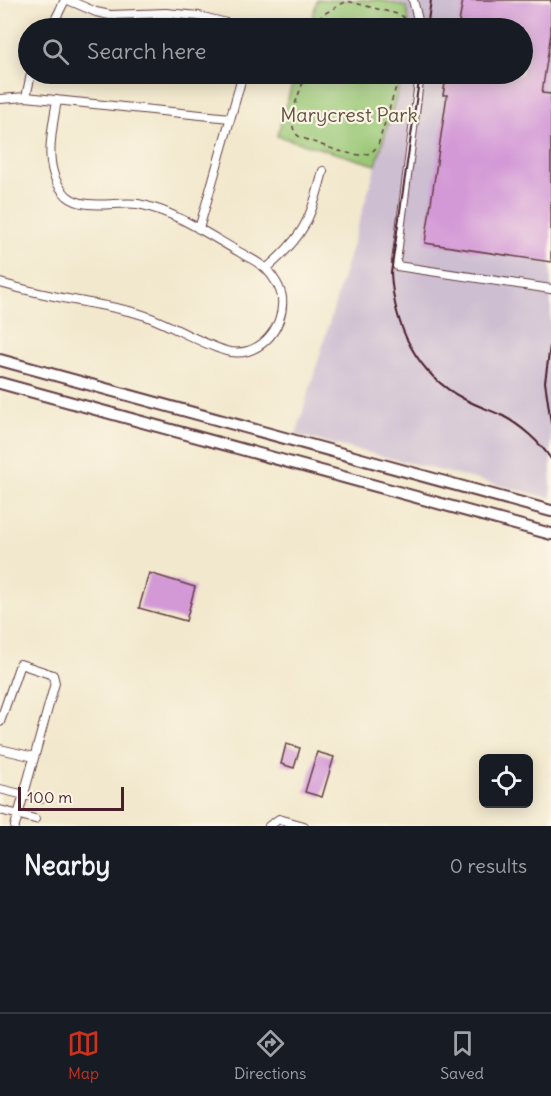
<!DOCTYPE html>
<style>
body{margin:0;font-family:Delius,sans-serif;background:#20242c;color:#f1f3f6}
.controls{position:absolute;right:18px;bottom:18px;display:grid;overflow:hidden;border-radius:9px;box-shadow:0 3px 15px #0003}
.controls button{width:54px;height:54px;display:grid;place-items:center;padding:0;border:0;border-bottom:2px solid #363941;background:#171b24;color:#f1f3f6;font:30px sans-serif}
.scale{position:absolute;left:18px;bottom:15px;width:106px;box-sizing:border-box;padding-left:6px;border:3px solid #4a1f2b;border-top:0;font-size:16px;line-height:21px;white-space:nowrap;color:#4a1f2b;-webkit-text-stroke:4px #fcf5e5;paint-order:stroke}
.list{margin:0;padding:0;list-style:none}
h2{display:flex;justify-content:space-between;align-items:center;height:78px;margin:0;padding:0 24px;font-size:26px}
h2 small{font-size:20px;font-weight:400;color:#9ea1a6}
.icon{flex:none;width:33px;height:33px;fill:none;stroke:currentColor;stroke-width:2;stroke-linecap:round;stroke-linejoin:round}
.map{position:relative;flex:none;width:551px;height:826px;overflow:hidden}
.search{position:absolute;background:#171b24;box-shadow:0 3px 15px #0003;left:18px;right:18px;top:18px;height:66px;display:flex;align-items:center;gap:15px;box-sizing:border-box;padding:0 21px;border-radius:33px;color:#9ea1a6;font-size:22px}
.sheet{height:186px;background:#171b24}
nav{display:flex;justify-content:space-around;align-items:center;box-sizing:border-box;height:84px;border-top:2px solid #363941;background:#171b24;font-size:16px;color:#9ea1a6}
nav a{display:grid;justify-items:center;gap:3px}
nav .on{color:#c8321e}
.map>svg:first-child{display:block}
</style>
<div class="map">
<svg width="551" height="826" viewBox="0 0 551 826">
<rect width="100%" height="100%" fill="#fcf5e5"/>
<filter id="ink" filterUnits="userSpaceOnUse"><feTurbulence type="fractalNoise" baseFrequency=".0167" numOctaves="2"/><feDisplacementMap in="SourceGraphic" scale="12" xChannelSelector="R" yChannelSelector="G"/><feConvolveMatrix kernelMatrix="1 2 1 2 8 2 1 2 1" color-interpolation-filters="sRGB"/></filter>
<filter id="wash" filterUnits="userSpaceOnUse"><feTurbulence type="fractalNoise" baseFrequency=".008" numOctaves="4" result="noise"/><feDisplacementMap in="SourceGraphic" scale="24" xChannelSelector="R" yChannelSelector="G"/><feGaussianBlur stdDeviation="1.35" result="paint"/><feColorMatrix in="noise" values="0 0 0 0 0 0 0 0 0 0 0 0 0 0 0 0 0 1.4 0 .05"/><feComposite in="paint" operator="in"/></filter>
<g filter="url(#wash)">
<rect width="100%" height="100%" fill="#f2e8cd"/>
<path fill="#cebed1" d="M380,0H551V498L296,435L403,74H522V28H410L407,7Z"/>
<path fill="#9ac877" stroke="#727451" stroke-width="1.5" d="M317,0H380L407,7L410,28H309Z
M295,74H403L376,165L277,136Z"/>
<g id="blocks">
<path fill="#d399d7" d="M463,0H551V33L542,93L551,94V262L425,243L447,95H443L446,78H448L451,74H522V28H458Z
M149,573L195,587L186,621L139,608Z
M286,744L300,748L294,768L281,764Z
M317,752L334,757L322,797L305,792Z"/>
</g>
</g>
<g filter="url(#ink)">
<use href="#blocks" fill-opacity="0" stroke="#633d43" stroke-width="1.5"/>
<g fill="none" stroke-linecap="round" stroke-linejoin="round">
<defs>
<path id="minor" d="M68,0L96,12L110,15L166,13L199,16L246,28
M413,0L420,28
M51,28L65,0
M420,74L396,262L397,266L551,289
M26,97L31,74
M0,99L26,97L230,118
M199,229L243,74
M266,269C304,236 311,219 323,171
M0,283C28,291 56,297 84,302C105,306 126,309 146,316C173,326 198,342 226,351C257,360 285,329 282,298C281,289 274,277 267,270C261,263 249,258 241,253C209,235 175,211 138,204C118,201 84,211 67,196C41,171 52,131 57,100
M0,722L20,664L53,675L55,683L15,826
M0,749L34,757
M0,789L41,799
M0,810L35,819
M269,826L279,819L304,826"/>
<path id="highway" d="M0,360L551,511
M0,383L551,534"/>
</defs>
<use href="#minor" stroke="#633d43" stroke-width="10"/>
<use href="#highway" stroke="#633d43" stroke-width="14"/>
<path stroke="#633d43" stroke-width="1.5" stroke-dasharray="4.5 4.5" stroke-linecap="butt" d="M316,28L322,15L347,1L401,15L404,18L408,28
M306,74C301,90 282,127 300,137C314,142 354,159 367,154C372,153 375,149 378,145L400,74"/>
<use href="#minor" stroke="#fff" stroke-width="8"/>
<use href="#highway" stroke="#fff" stroke-width="10"/>
<path stroke="#4a1f2b" stroke-width="2" d="M427,28L431,0
M420,74L391,273C394,326 416,374 464,399C477,406 490,410 503,416C520,425 540,442 551,459
M551,339L545,382L551,423"/>
</g>
</g>
<g text-anchor="middle" dominant-baseline="central" stroke-width="4.5" stroke-linejoin="round" paint-order="stroke">
<g font-size="20" fill="#625242" stroke="#fcf5e5">
<text x="349" y="114">Marycrest Park</text>
</g>
</g>
</svg>
<div class="controls">
<button><svg class="icon" aria-label="locate" viewBox="0 0 24 24"><circle cx="12" cy="12" r="6"/><path d="M12 2v4M12 18v4M2 12h4M18 12h4"/></svg></button>
</div>
<div class="scale">100 m</div>
<div class="search"><svg class="icon" aria-label="search" viewBox="0 0 24 24"><circle cx="10" cy="10" r="6"/><path d="M15 15l6 6"/></svg>Search here</div>
</div>
<section class="sheet">
<h2>Nearby<small>0 results</small></h2>
<ul class="list">
</ul>
</section>
<nav>
<a class="on"><svg class="icon" aria-label="map" viewBox="0 0 24 24"><path d="M3 6l6-2 6 2 6-2v14l-6 2-6-2-6 2zM9 4v14M15 6v14"/></svg>Map</a>
<a><svg class="icon" aria-label="directions" viewBox="0 0 24 24"><path d="M12 3l9 9-9 9-9-9zM9 14v-3h6M13 9l2 2-2 2"/></svg>Directions</a>
<a><svg class="icon" aria-label="saved" viewBox="0 0 24 24"><path d="M7 4h10v16l-5-4-5 4z"/></svg>Saved</a>
</nav>
